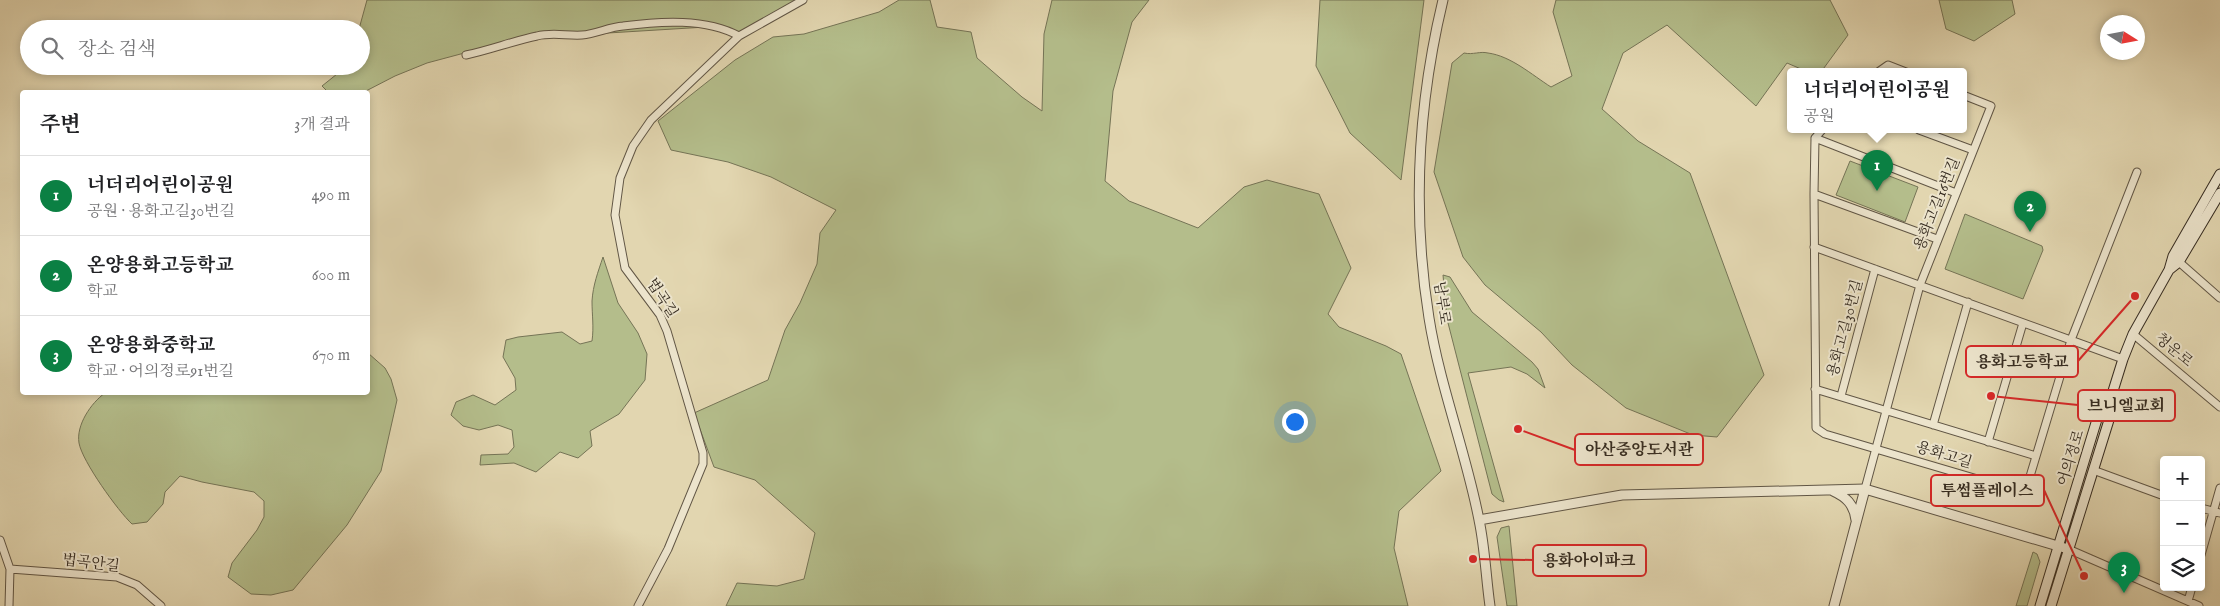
<!DOCTYPE html>
<html lang="ko">
<meta charset="utf-8">
<style>
body{margin:0;font-family:"IM FELL English","Noto Serif KR",serif;background:#f2f2f2;color:#202124}
.controls{position:absolute;right:15px;bottom:15px;display:grid;overflow:hidden;border-radius:5px;box-shadow:0 2px 8px #0003}
.controls button{width:45px;height:45px;display:grid;place-items:center;padding:0;border:0;border-bottom:1px solid #e0e0e0;background:#fff;color:#202124;font:25px sans-serif}
.compass{position:absolute;left:2100px;top:15px;width:45px;height:45px;border-radius:50%;background:#fff;box-shadow:0 2px 8px #0003;rotate:101deg}
.you{position:absolute;left:1294px;top:421px;width:18px;height:18px;margin:-12px;border:4px solid #fff;border-radius:50%;background:#1a73e8;box-shadow:0 0 0 8px #1a73e833}
.badge{display:grid;place-items:center;width:32px;height:32px;border-radius:50%;background:#0b8043;color:#fff;font-size:16px;font-weight:700}
.pin{position:absolute;translate:-50% -41px;filter:drop-shadow(0 1px 2px #0008)}
.pin::after{content:'';position:absolute;top:26px;width:18px;height:15px;background:inherit;clip-path:polygon(0 0,100% 0,50% 100%)}
.popup{position:absolute;left:1787px;top:68px;width:180px;height:65px;box-sizing:border-box;display:grid;place-content:center;border-radius:5px;background:#fff;filter:drop-shadow(0 1px 4px #0005);font-size:16px;white-space:nowrap;color:#757577}
.popup b{font-size:19px;color:#202124}
.popup::after{content:'';position:absolute;left:50%;top:100%;margin-left:-10px;border:10px solid transparent;border-top-color:#fff}
.list{margin:0;padding:0;list-style:none}
h2{display:flex;justify-content:space-between;align-items:center;height:65px;margin:0;padding:0 20px;font-size:21px}
h2 small{font-size:16px;font-weight:400;color:#757577}
.list li{display:grid;grid-template-columns:32px 1fr auto;gap:15px;align-items:center;box-sizing:border-box;height:80px;padding:0 20px;border-top:1px solid #e0e0e0}
.list b{display:block;font-size:19px;white-space:nowrap}
.list p{margin:0;font-size:16px;white-space:nowrap;color:#757577}
.list em{font-size:16px;font-style:normal;color:#757577}
.icon{flex:none;width:28px;height:28px;fill:none;stroke:currentColor;stroke-width:2;stroke-linecap:round;stroke-linejoin:round}
.map{position:relative;flex:none;width:2220px;height:606px;overflow:hidden}
.search{position:absolute;background:#fff;box-shadow:0 2px 8px #0003;left:20px;top:20px;width:350px;height:55px;display:flex;align-items:center;gap:12px;box-sizing:border-box;padding:0 18px;border-radius:28px;color:#757577;font-size:19px}
.panel{position:absolute;background:#fff;box-shadow:0 2px 8px #0003;left:20px;top:90px;width:350px;height:305px;border-radius:5px}
.map>svg:first-child{display:block}
</style>
<div class="map">
<svg width="2220" height="606" viewBox="0 0 2220 606">
<rect width="100%" height="100%" fill="#e2d6b0"/>
<filter id="stains"><feTurbulence type="fractalNoise" baseFrequency=".004" numOctaves="4"/><feColorMatrix values="0 0 0 0 .2 0 0 0 0 .09 0 0 0 0 .02 0 0 0 .5 -.17"/></filter>
<radialGradient id="worn" r=".72"><stop offset=".6" stop-color="#630" stop-opacity="0"/><stop offset="1" stop-color="#630" stop-opacity=".3"/></radialGradient>
<path fill="#b4bd8b" stroke="#757456" d="M367,0H800L745,35L706,27L526,38L483,48L427,63L395,76L364,92H328L322,86L347,66H361V29H359Z
M899,0H930L937,27L971,32L977,58L1022,97L1042,111L1044,34L1052,0H1149L1132,22L1113,91L1105,181L1129,201L1198,228L1244,187L1267,180L1319,194L1351,268L1328,314L1339,327L1386,346L1401,354L1441,471L1399,511L1394,548L1408,606H726L737,583L777,586L804,579L815,533L755,480L714,467L694,413L768,380L785,330L800,303L817,264L820,233L836,210L771,177L728,162L671,150L658,121L735,60L773,37L804,34L879,12Z
M1320,0H1424L1401,180L1350,133L1316,66Z
M1556,0H1830L1848,35L1821,72H1808L1787,63L1756,106L1667,25L1623,53L1602,109L1638,141L1690,173L1764,375L1717,437L1693,435L1626,408L1572,365L1541,332L1485,285L1463,257L1434,172L1452,63L1464,53C1473,55 1480,51 1488,53C1511,56 1532,75 1551,87L1572,76L1553,12Z
M1939,0H2012L2015,14L1974,41L1946,29Z
M1850,161L1918,187L1905,222L1836,195Z
M1965,214L2042,246L2043,250L2023,299L1945,269Z
M603,257L618,303L638,333L647,354L645,380L619,414L590,431L592,446L578,458L560,452L536,472L514,463L480,465L481,455L508,454L514,447L512,430L498,425L479,430L463,426L451,415L456,402L473,395L495,405L516,390L515,378L503,357L506,340L518,337L562,332L580,344L592,341C594,327 592,315 592,301C593,285 598,272 603,257Z
M1443,275L1450,277L1472,312L1532,362L1538,369L1545,388L1527,374L1511,367L1468,373L1504,502L1499,500L1492,494L1447,319Z
M368,353L385,368L391,379L397,400L381,471L347,525L293,590L271,595L251,594L228,577L232,563L257,530L264,517V501L254,492L202,482L180,476L165,492L163,504L147,522L132,524C118,511 82,461 79,443C76,425 91,403 105,393L368,392Z
M1509,526L1517,606H1507L1497,537L1501,528Z
M2033,552L2037,554L2040,562L2027,606H2016Z"/>
<g fill="none" stroke-linecap="round" stroke-linejoin="round">
<defs>
<path id="minor" d="M466,55C490,50 513,41 537,36C552,32 567,36 582,35C596,34 609,27 623,26C660,21 706,18 739,36
M1878,72L1888,65L1906,72
M1822,130L1815,138L1814,194L1937,239
M1919,130L1973,150
M1815,138L1956,193
M1814,194L1816,428L1825,434L2025,493L2071,340L2137,172
M1814,247L2123,359
M2179,262L2220,298
M2133,334L2220,407
M1815,389L2036,456
M1841,396L1875,269
M1933,425L1968,302
M1988,442L2023,323
M2093,470L2164,496
M1865,489L1920,285L1991,106L1963,95
M2201,508L2220,513
M0,540L10,569L9,606
M2068,549L2199,606
M2201,555L2220,488
M10,569L117,577L137,585L161,606
M2188,601L2192,587
M638,606L668,549L703,464V453L667,331L660,315L625,268L615,215L620,178L633,146L651,120L739,36L803,0"/>
<path id="tertiary" d="M1443,0C1418,104 1412,212 1429,318C1440,387 1466,452 1479,520C1485,548 1486,578 1490,606
M1833,491C1846,497 1854,504 1856,520
M1479,520L1622,495L1865,489L2068,549
M1834,606L1865,489"/>
<path id="secondary" d="M2169,270L2179,262L2220,193
M2040,606L2098,416L2108,407
M2051,606L2109,420L2108,407L2123,359L2133,334L2169,270L2173,256L2220,174"/>
</defs>
<use href="#minor" stroke="#615645" stroke-width="9"/>
<use href="#tertiary" stroke="#615645" stroke-width="11"/>
<use href="#secondary" stroke="#362c21" stroke-width="11"/>
<use href="#minor" stroke="#ece4cc" stroke-width="7"/>
<use href="#tertiary" stroke="#ece4cc" stroke-width="9"/>
<use href="#secondary" stroke="#ece4cc" stroke-width="9"/>
</g>
<g text-anchor="middle" dominant-baseline="central" stroke-width="4" stroke-linejoin="round" paint-order="stroke">
<g font-size="15" fill="#362c21" stroke="#ece4cc">
<text transform="translate(1937 204) rotate(-68)">용화고길16번길</text>
<text transform="translate(662 298) rotate(57)">법곡길</text>
<text transform="translate(1442 303) rotate(82)">남부로</text>
<text transform="translate(1845 328) rotate(-75)">용화고길30번길</text>
<text transform="translate(2174 350) rotate(40)">청운로</text>
<text transform="translate(1944 455) rotate(17)">용화고길</text>
<text transform="translate(2071 458) rotate(-73)">어의정로</text>
<text transform="translate(91 563) rotate(7)">법곡안길</text>
</g>
</g>
<path fill="none" stroke="#d62828" stroke-width="2" d="M2135 296L2078 361M1991 396L2078 405M1518 429L1575 450M2084 576L2044 490M1473 559L1533 560"/>
<g fill="#d62828" stroke="#ece4cc" stroke-width="2">
<circle cx="2135" cy="296" r="5"/>
<circle cx="1991" cy="396" r="5"/>
<circle cx="1518" cy="429" r="5"/>
<circle cx="2084" cy="576" r="5"/>
<circle cx="1473" cy="559" r="5"/>
</g>
<g fill="#ece4cc" stroke="#d62828" stroke-width="2">
<rect x="1966" y="346" width="112" height="31" rx="5"/>
<rect x="2078" y="390" width="97" height="31" rx="5"/>
<rect x="1575" y="434" width="128" height="31" rx="5"/>
<rect x="1931" y="475" width="113" height="31" rx="5"/>
<rect x="1533" y="545" width="113" height="31" rx="5"/>
</g>
<g font-size="16" text-anchor="middle" font-weight="bold" fill="#362c21">
<text x="2022" y="367">용화고등학교</text>
<text x="2126" y="411">브니엘교회</text>
<text x="1639" y="455">아산중앙도서관</text>
<text x="1987" y="496">투썸플레이스</text>
<text x="1589" y="566">용화아이파크</text>
</g>
<rect width="100%" height="100%" filter="url(#stains)"/>
<rect width="100%" height="100%" fill="url(#worn)"/>
</svg>
<div class="controls">
<button>+</button>
<button>−</button>
<button><svg class="icon" aria-label="layers" viewBox="0 0 24 24"><path d="M12 4l9 5-9 5-9-5zM3 14l9 5 9-5"/></svg></button>
</div>
<svg class="compass" viewBox="-18 -18 36 36"><path d="M0-13l5 13h-10z" fill="#e53935"/><path d="M0 13l5-13h-10z" fill="#757577"/></svg>
<div class="you"></div>
<div class="pin badge" style="left:1877px;top:191px">1</div>
<div class="popup"><b>너더리어린이공원</b>공원</div>
<div class="pin badge" style="left:2030px;top:232px">2</div>
<div class="pin badge" style="left:2124px;top:593px">3</div>
<div class="search"><svg class="icon" aria-label="search" viewBox="0 0 24 24"><circle cx="10" cy="10" r="6"/><path d="M15 15l6 6"/></svg>장소 검색</div>
<section class="panel">
<h2>주변<small>3개 결과</small></h2>
<ul class="list">
<li><span class="badge">1</span><div><b>너더리어린이공원</b><p>공원 · 용화고길30번길</p></div><em>490 m</em></li>
<li><span class="badge">2</span><div><b>온양용화고등학교</b><p>학교</p></div><em>600 m</em></li>
<li><span class="badge">3</span><div><b>온양용화중학교</b><p>학교 · 어의정로91번길</p></div><em>670 m</em></li>
</ul>
</section>
</div>
